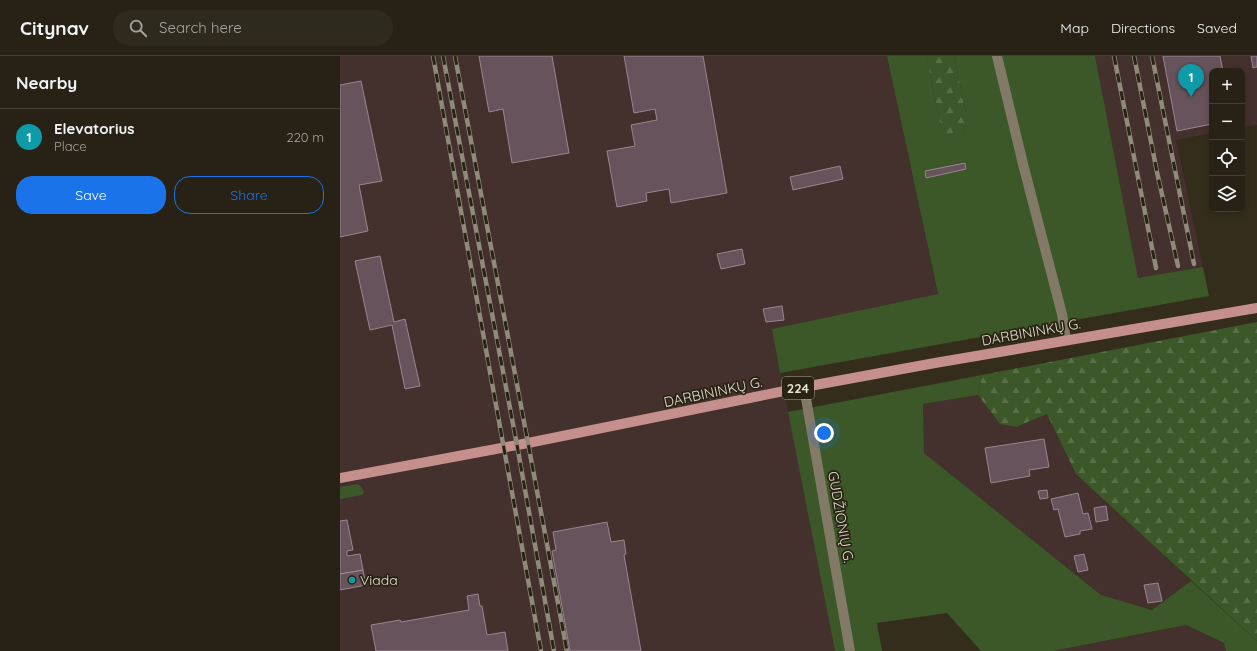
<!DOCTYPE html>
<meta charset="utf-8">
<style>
body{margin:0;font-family:Quicksand,sans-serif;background:#2f2a1e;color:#f1f3f6}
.controls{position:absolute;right:12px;top:12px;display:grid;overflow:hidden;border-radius:8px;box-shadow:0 2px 6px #0003}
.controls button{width:36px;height:36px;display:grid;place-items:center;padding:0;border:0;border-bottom:1px solid #433f34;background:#272215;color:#f1f3f6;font:20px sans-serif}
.you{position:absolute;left:484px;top:377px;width:14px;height:14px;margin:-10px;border:3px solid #fff;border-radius:50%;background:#1a73e8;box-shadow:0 0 0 6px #1a73e833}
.badge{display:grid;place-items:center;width:26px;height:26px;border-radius:50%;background:#1a73e8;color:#fff;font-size:13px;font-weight:700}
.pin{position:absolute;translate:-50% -33px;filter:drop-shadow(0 1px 2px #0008)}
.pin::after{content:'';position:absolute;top:21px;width:14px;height:12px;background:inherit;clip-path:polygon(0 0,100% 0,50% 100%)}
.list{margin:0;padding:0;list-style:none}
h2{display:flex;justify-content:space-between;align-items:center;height:52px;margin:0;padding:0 16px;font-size:17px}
h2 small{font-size:13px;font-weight:400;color:#a4a4a0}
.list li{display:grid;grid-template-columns:26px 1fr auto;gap:12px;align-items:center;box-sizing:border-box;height:56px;padding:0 16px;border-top:1px solid #433f34}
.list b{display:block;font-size:15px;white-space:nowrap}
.list p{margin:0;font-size:13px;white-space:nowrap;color:#a4a4a0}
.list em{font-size:13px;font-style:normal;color:#a4a4a0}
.actions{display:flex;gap:8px;padding:12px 16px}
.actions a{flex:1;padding:9px 0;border:1px solid #1a73e8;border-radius:16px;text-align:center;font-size:14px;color:#1a73e8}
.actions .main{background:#1a73e8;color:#fff}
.icon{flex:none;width:22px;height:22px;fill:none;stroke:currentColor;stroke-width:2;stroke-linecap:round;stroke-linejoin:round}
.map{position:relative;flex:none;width:917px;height:595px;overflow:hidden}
header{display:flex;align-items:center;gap:24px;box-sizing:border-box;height:56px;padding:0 20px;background:#272215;border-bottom:1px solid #433f34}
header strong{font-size:19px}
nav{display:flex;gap:22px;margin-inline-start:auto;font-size:14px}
.search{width:280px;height:36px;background:#2f2a1e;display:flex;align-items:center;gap:10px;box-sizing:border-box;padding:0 14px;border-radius:22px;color:#a4a4a0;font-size:15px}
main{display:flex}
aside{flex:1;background:#272215}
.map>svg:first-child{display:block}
</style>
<header>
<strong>Citynav</strong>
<div class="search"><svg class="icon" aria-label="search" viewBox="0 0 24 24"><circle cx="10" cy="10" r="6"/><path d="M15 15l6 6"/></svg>Search here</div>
<nav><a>Map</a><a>Directions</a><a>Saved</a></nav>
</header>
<main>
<aside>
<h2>Nearby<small></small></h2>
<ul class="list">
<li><span class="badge" style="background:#0f9aa8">1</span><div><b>Elevatorius</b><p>Place</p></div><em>220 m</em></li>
</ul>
<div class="actions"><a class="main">Save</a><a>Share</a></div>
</aside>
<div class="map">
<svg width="917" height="595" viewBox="0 0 917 595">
<defs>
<pattern id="forest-firs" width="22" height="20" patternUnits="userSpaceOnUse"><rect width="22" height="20" fill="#3c5829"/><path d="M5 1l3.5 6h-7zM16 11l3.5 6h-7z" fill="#587047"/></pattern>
</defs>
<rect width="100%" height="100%" fill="#342d1c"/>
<path fill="#44302d" d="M0,0H547L598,239L432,273L495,595H0Z
M755,0H917V69L902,71V15H872V77L836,84L863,211L798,223Z
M638,339L660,368L676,371L707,358L737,418L851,525L812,554L761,539L584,397L583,348Z
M846,569L884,587L886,595H713Z"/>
<path fill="#3c5829" d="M547,0H586L602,74L623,77L626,66V57L614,0H755L798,222L863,211L869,240L440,317L432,273L598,238Z
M642,319L638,339L583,348L584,397L761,539L812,554L851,525L917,585V595H886L884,587L846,569L713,595H641L607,557L537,567L542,595H495L448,356Z
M18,428L22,432L24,436L22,439L0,443V431Z"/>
<path fill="url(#forest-firs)" d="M586,0H614L626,57V66L623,77L610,82L602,74Z
M917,266V585L736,418L707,358L676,371L660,368L638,339L642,319Z"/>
<path fill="#66535c" stroke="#9b858f" d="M139,0H212L229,97L172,107L163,53L149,56Z
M284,0H363L387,137L331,147L329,133L306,137L307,145L277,151L267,95L295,90L291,69L317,64L315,53L294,57Z
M823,0H880L883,15H872V68L837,75Z
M911,0H917V11L913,12Z
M21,25L42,125L19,129L28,175L0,181V29Z
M625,107L626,113L586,122L585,115Z
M500,110L503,123L453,134L450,121Z
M402,193L405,208L381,213L377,198Z
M40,200L54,266L65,263L80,330L65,333L52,269L30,274L15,205Z
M442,250L444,264L426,266L423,253Z
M704,383L709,411L689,414L690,420L651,427L645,392Z
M707,434L708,442L700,443L698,435Z
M738,437L743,458L748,457L752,473L740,475V478L725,481L718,453L714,454L711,443Z
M766,450L768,464L756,466L754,452Z
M7,464L13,494L7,495V500L20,498L23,514L0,518V465Z
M267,466L271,486L284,484L286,498L284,499L301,595H230L212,495L216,494L213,476Z
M744,498L748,514L738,516L734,500Z
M23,514L26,529L0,534V518Z
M818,527L822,545L808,547L804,529Z
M138,538L140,550H142L147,579L165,576L168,595H36L31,569L60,564L61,566L129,554L127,540Z"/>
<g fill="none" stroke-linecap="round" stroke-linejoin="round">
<path stroke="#827a67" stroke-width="10" d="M657,0L684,112L722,258L726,283
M464,331L510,595"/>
<path stroke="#c5908c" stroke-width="10" d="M0,422L188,387L464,331L595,307L917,252"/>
<defs>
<path id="rail" d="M93,0C128,198 165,397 201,595
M103,0L177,389L214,595
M115,0L188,387L227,595
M774,0L816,212
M794,0L817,116L838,210
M812,0L854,208"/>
</defs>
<use href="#rail" stroke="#8f8a7c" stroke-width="4.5"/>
<use href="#rail" stroke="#2a2313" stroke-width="3" stroke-dasharray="9" stroke-linecap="butt"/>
</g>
<circle fill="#0f9aa8" stroke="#2a2313" stroke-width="1.5" cx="12" cy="524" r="4"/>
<g text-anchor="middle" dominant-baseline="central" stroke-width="3.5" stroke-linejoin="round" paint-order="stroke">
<rect fill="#2a2313" stroke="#aba699" stroke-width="1" x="442" y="321" width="32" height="22" rx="3"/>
<g font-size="13" font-weight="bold" fill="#e2ded3">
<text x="458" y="332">224</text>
</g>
<g font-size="14" fill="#e2ded3" stroke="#2a2313">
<text transform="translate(691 276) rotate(-10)">DARBININKŲ G.</text>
<text transform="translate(373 336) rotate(-12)">DARBININKŲ G.</text>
<text transform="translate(501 461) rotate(80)">GUDŽIONIŲ G.</text>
</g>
<g font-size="14" fill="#e2ded3" stroke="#2a2313" text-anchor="start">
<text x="20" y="524">Viada</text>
</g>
</g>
</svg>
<div class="controls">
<button>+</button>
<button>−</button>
<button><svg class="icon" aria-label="locate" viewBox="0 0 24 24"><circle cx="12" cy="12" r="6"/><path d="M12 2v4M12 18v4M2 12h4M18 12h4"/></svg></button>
<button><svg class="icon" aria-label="layers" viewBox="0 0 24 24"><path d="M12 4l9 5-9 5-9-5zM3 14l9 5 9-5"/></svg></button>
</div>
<div class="you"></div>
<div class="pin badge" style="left:851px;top:41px;background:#0f9aa8">1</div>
</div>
</main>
